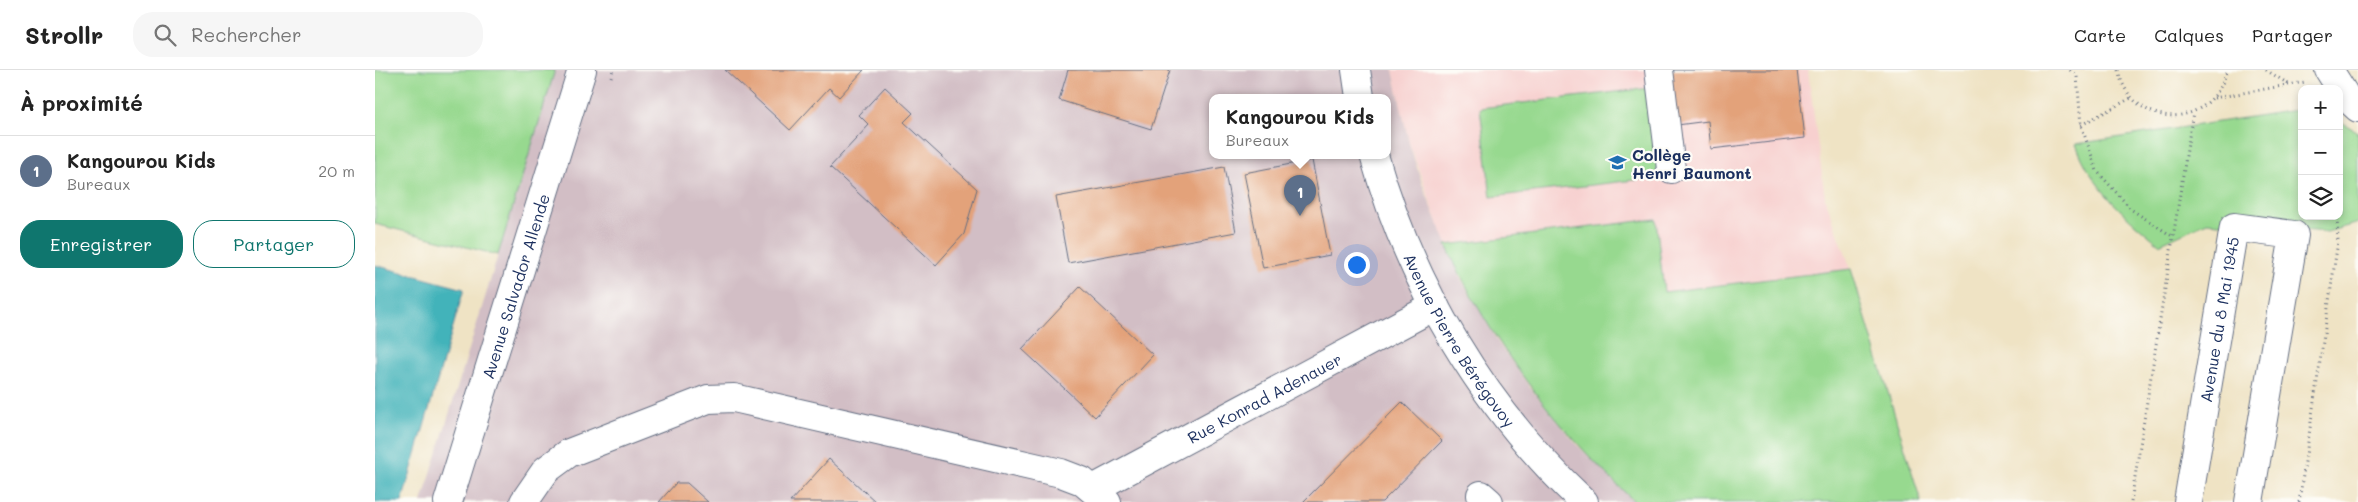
<!DOCTYPE html>
<html lang="fr">
<meta charset="utf-8">
<style>
body{margin:0;font-family:Mali,sans-serif;background:#f6f6f6;color:#222}
.controls{position:absolute;right:15px;top:15px;display:grid;overflow:hidden;border-radius:10px;box-shadow:0 2px 8px #0003}
.controls button{width:45px;height:45px;display:grid;place-items:center;padding:0;border:0;border-bottom:1px solid #e0e0e0;background:#fff;color:#222;font:25px sans-serif}
.you{position:absolute;left:981px;top:194px;width:18px;height:18px;margin:-12px;border:4px solid #fff;border-radius:50%;background:#1a73e8;box-shadow:0 0 0 8px #1a73e833}
.badge{display:grid;place-items:center;width:32px;height:32px;border-radius:50%;background:#0f766e;color:#fff;font-size:16px;font-weight:700}
.pin{position:absolute;translate:-50% -41px;filter:drop-shadow(0 1px 2px #0008)}
.pin::after{content:'';position:absolute;top:26px;width:18px;height:15px;background:inherit;clip-path:polygon(0 0,100% 0,50% 100%)}
.popup{position:absolute;left:834px;top:24px;width:182px;height:65px;box-sizing:border-box;display:grid;place-content:center;border-radius:10px;background:#fff;filter:drop-shadow(0 1px 4px #0005);font-size:16px;white-space:nowrap;color:#767676}
.popup b{font-size:19px;color:#222}
.popup::after{content:'';position:absolute;left:50%;top:100%;margin-left:-10px;border:10px solid transparent;border-top-color:#fff}
.list{margin:0;padding:0;list-style:none}
h2{display:flex;justify-content:space-between;align-items:center;height:65px;margin:0;padding:0 20px;font-size:21px}
h2 small{font-size:16px;font-weight:400;color:#767676}
.list li{display:grid;grid-template-columns:32px 1fr auto;gap:15px;align-items:center;box-sizing:border-box;height:70px;padding:0 20px;border-top:1px solid #e0e0e0}
.list b{display:block;font-size:19px;white-space:nowrap}
.list p{margin:0;font-size:16px;white-space:nowrap;color:#767676}
.list em{font-size:16px;font-style:normal;color:#767676}
.actions{display:flex;gap:10px;padding:15px 20px}
.actions a{flex:1;padding:11px 0;border:1px solid #0f766e;border-radius:20px;text-align:center;font-size:18px;color:#0f766e}
.actions .main{background:#0f766e;color:#fff}
.icon{flex:none;width:28px;height:28px;fill:none;stroke:currentColor;stroke-width:2;stroke-linecap:round;stroke-linejoin:round}
.map{position:relative;flex:none;width:1983px;height:432px;overflow:hidden}
header{display:flex;align-items:center;gap:30px;box-sizing:border-box;height:70px;padding:0 25px;background:#fff;border-bottom:1px solid #e0e0e0}
header strong{font-size:24px}
nav{display:flex;gap:28px;margin-inline-start:auto;font-size:18px}
.search{width:350px;height:45px;background:#f6f6f6;display:flex;align-items:center;gap:12px;box-sizing:border-box;padding:0 18px;border-radius:20px;color:#767676;font-size:19px}
main{display:flex}
aside{flex:1;background:#fff}
.map>svg:first-child{display:block}
</style>
<header>
<strong>Strollr</strong>
<div class="search"><svg class="icon" aria-label="search" viewBox="0 0 24 24"><circle cx="10" cy="10" r="6"/><path d="M15 15l6 6"/></svg>Rechercher</div>
<nav><a>Carte</a><a>Calques</a><a>Partager</a></nav>
</header>
<main>
<aside>
<h2>À proximité<small></small></h2>
<ul class="list">
<li><span class="badge" style="background:#5c6f8a">1</span><div><b>Kangourou Kids</b><p>Bureaux</p></div><em>20 m</em></li>
</ul>
<div class="actions"><a class="main">Enregistrer</a><a>Partager</a></div>
</aside>
<div class="map">
<svg width="1983" height="432" viewBox="0 0 1983 432">
<rect width="100%" height="100%" fill="#fdfcf7"/>
<filter id="ink" filterUnits="userSpaceOnUse"><feTurbulence type="fractalNoise" baseFrequency=".02" numOctaves="2"/><feDisplacementMap in="SourceGraphic" scale="10" xChannelSelector="R" yChannelSelector="G"/><feConvolveMatrix kernelMatrix="1 2 1 2 8 2 1 2 1" color-interpolation-filters="sRGB"/></filter>
<filter id="wash" filterUnits="userSpaceOnUse"><feTurbulence type="fractalNoise" baseFrequency=".0096" numOctaves="4" result="noise"/><feDisplacementMap in="SourceGraphic" scale="20" xChannelSelector="R" yChannelSelector="G"/><feGaussianBlur stdDeviation="1.12" result="paint"/><feColorMatrix in="noise" values="0 0 0 0 0 0 0 0 0 0 0 0 0 0 0 0 0 1.4 0 .05"/><feComposite in="paint" operator="in"/></filter>
<g filter="url(#wash)">
<rect width="100%" height="100%" fill="#efe3c4"/>
<path fill="#f7d0cf" d="M1018,0H1433L1450,128L1476,199L1289,222L1280,149L1071,175L1034,73Z"/>
<path fill="#d2bec5" fill-rule="evenodd" d="M180,0H1018L1034,73L1047,113L1086,209L1124,274L1156,319L1201,374L1260,432H47ZM838,27H1012V85H838Z"/>
<path fill="#97d98f" stroke="#598476" d="M0,0H180L123,185L0,154Z
M1275,18L1285,107L1116,127L1105,38Z
M1927,39V146H1964V51L1983,62V153L1952,162L1832,152L1784,174C1749,145 1717,118 1701,74Z
M1281,149L1289,222L1476,199L1546,432H1260C1181,358 1116,274 1071,175Z"/>
<path fill="#42b3ba" stroke="#2e718c" d="M0,195L89,219L27,432H0Z"/>
<g id="blocks">
<path fill="#e3a27a" d="M350,0H489L464,27L454,18L415,60Z
M693,0H795L776,59L684,30Z
M1295,0H1422L1430,68L1336,79L1333,51L1302,55Z
M510,17L538,43L529,52L602,119L589,164L561,195L455,97L494,55L484,45Z
M937,90L955,185L888,198L869,103Z
M849,97L861,162L693,193L681,127Z
M705,217L778,285L720,347L647,279Z
M1027,332L1067,371L1007,432H928Z
M454,389L501,432H415Z
M301,413H312L333,432H284Z"/>
</g>
</g>
<g filter="url(#ink)">
<use href="#blocks" fill-opacity="0" stroke="#656e82" stroke-width="1"/>
<g fill="none" stroke-linecap="round" stroke-linejoin="round">
<defs>
<g id="minor">
<path d="M981,0L985,27"/>
<path d="M1284,0L1296,99"/>
<path d="M1954,0L1971,27L1983,38"/>
<path id="s1" d="M999,85C1036,216 1109,339 1209,432"/>
<path id="s2" d="M718,419L1060,236"/>
<path d="M1106,425L1114,432"/>
<path id="s3" d="M73,432L207,0"/>
<path d="M149,432L171,400L194,383L333,329L359,328L686,403L707,411L732,432"/>
<path id="s4" d="M1813,432L1859,157L1919,165L1874,432"/>
</g>
</defs>
<use href="#minor" stroke="#656e82" stroke-width="30"/>
<path stroke="#656e82" stroke-width="3" stroke-dasharray="1 4" stroke-linecap="butt" d="M1695,0L1702,6L1706,55L1722,101L1757,140L1797,166
M1743,0C1757,61 1837,61 1852,0
M1891,0L1915,15
M236,7L238,0
M1839,28L1930,12
M1706,55L1756,28
M1756,432L1818,42
M1924,432L1963,171L1962,146"/>
<use href="#minor" stroke="#fff" stroke-width="28"/>
</g>
</g>
<defs>
<symbol id="school-bare" viewBox="-9 -9 18 18"><path d="M0-5L7-2L0 1L-7-2ZM-4 1L0 2.5L4 1V4Q0 6-4 4Z" fill="#1f6fb2" stroke="#fdfcf7" stroke-width="2.5" paint-order="stroke"/></symbol>
</defs>
<g fill-rule="evenodd">
<use href="#school-bare" x="1230" y="80" width="25" height="25"/>
</g>
<g text-anchor="middle" dominant-baseline="central" stroke-width="4.5" stroke-linejoin="round" paint-order="stroke">
<g font-size="16" font-weight="bold" fill="#1b2f5e" stroke="#fdfcf7" text-anchor="start">
<text x="1257" y="84">Collège<tspan x="1257" dy="18">Henri Baumont</tspan></text>
</g>
<g font-size="16" fill="#1b2f5e" stroke="#fdfcf7">
<text stroke="none"><textPath href="#s3" startOffset="226">Avenue Salvador Allende</textPath></text>
<text stroke="none"><textPath href="#s4" startOffset="185">Avenue du 8 Mai 1945</textPath></text>
<text stroke="none"><textPath href="#s1" startOffset="205">Avenue Pierre Bérégovoy</textPath></text>
<text stroke="none"><textPath href="#s2" startOffset="194">Rue Konrad Adenauer</textPath></text>
</g>
</g>
</svg>
<div class="controls">
<button>+</button>
<button>−</button>
<button><svg class="icon" aria-label="layers" viewBox="0 0 24 24"><path d="M12 4l9 5-9 5-9-5zM3 14l9 5 9-5"/></svg></button>
</div>
<div class="you"></div>
<div class="pin badge" style="left:925px;top:146px;background:#5c6f8a">1</div>
<div class="popup"><b>Kangourou Kids</b>Bureaux</div>
</div>
</main>
